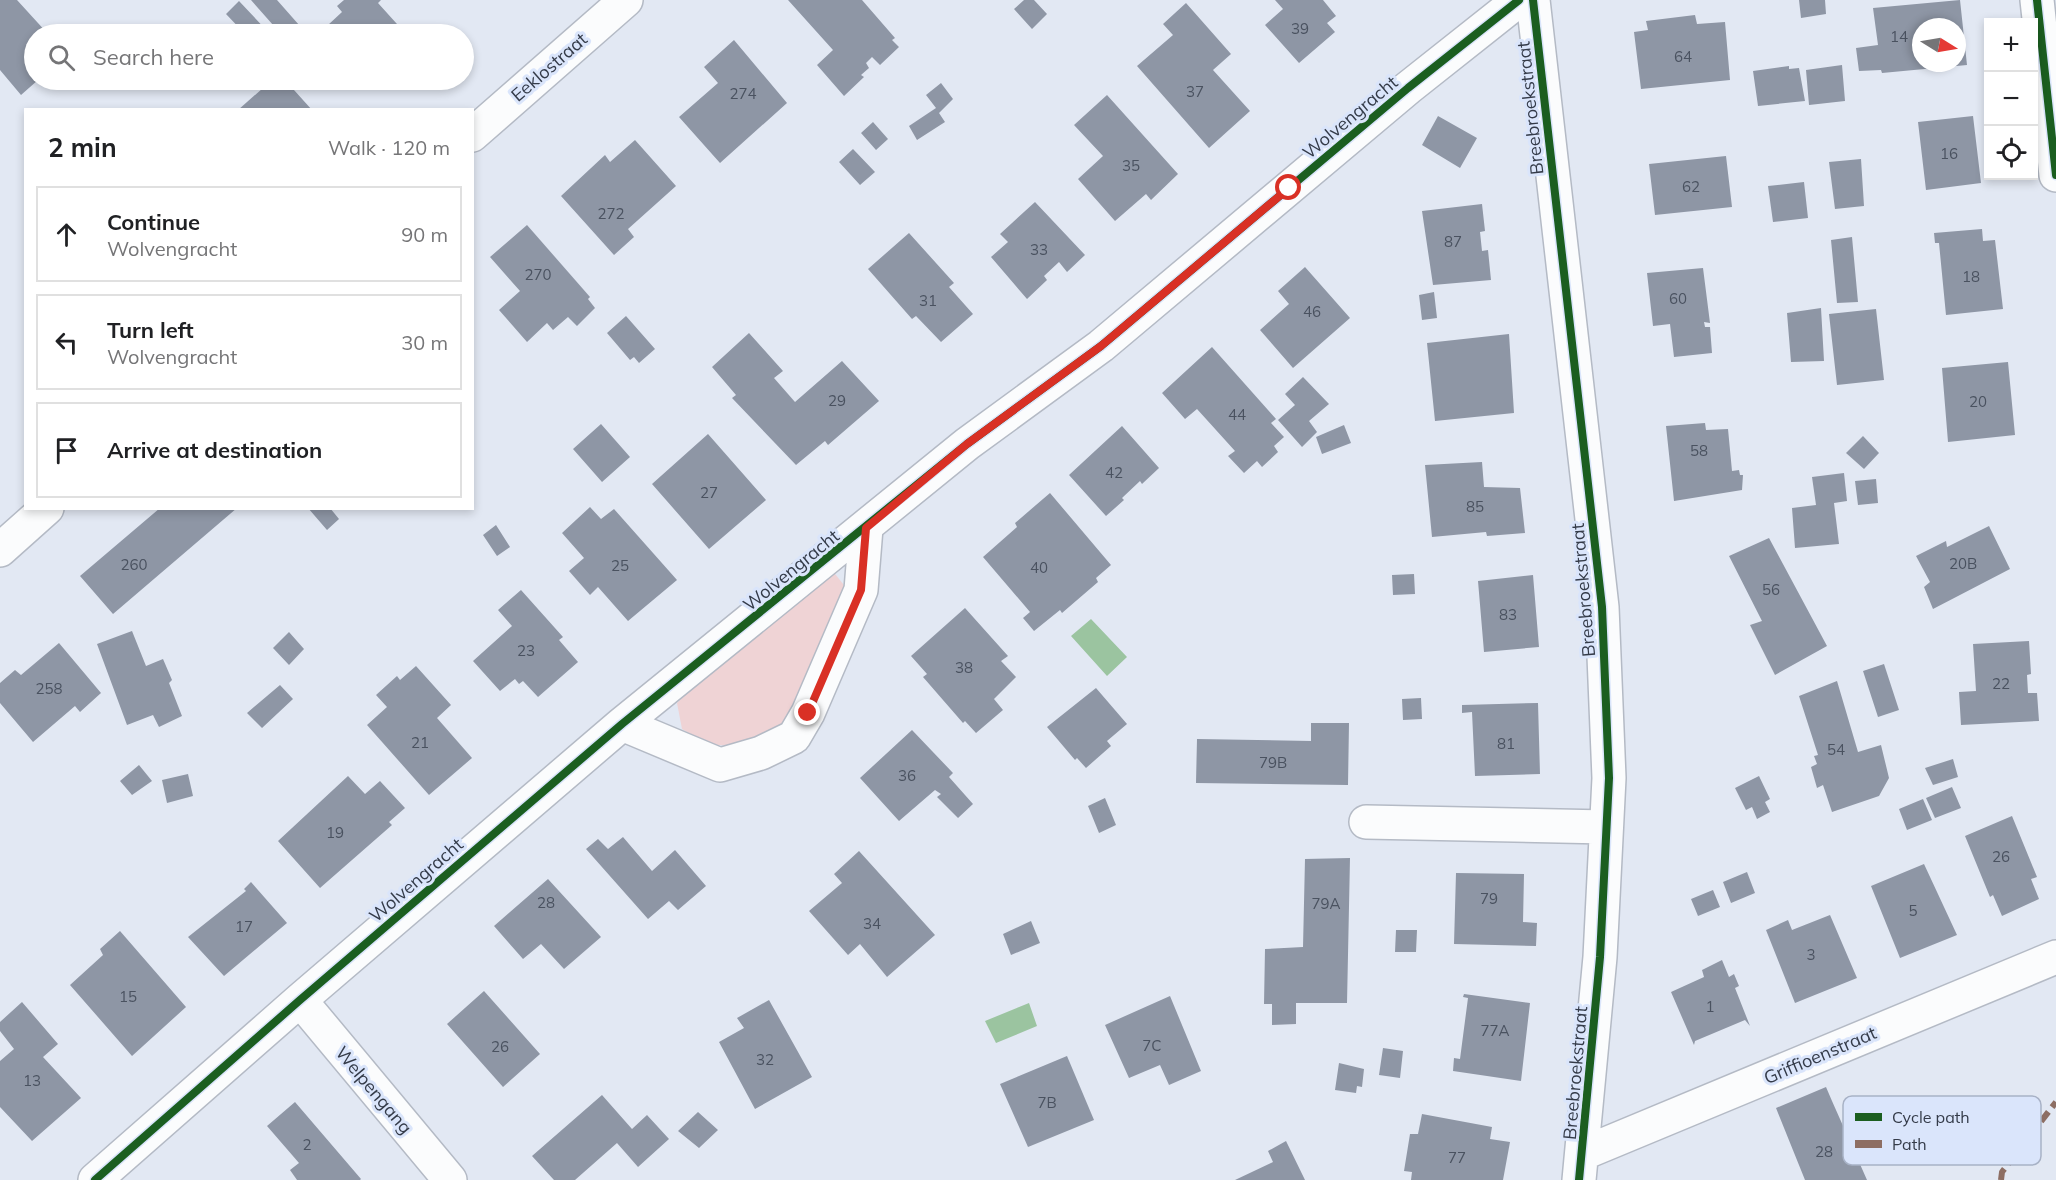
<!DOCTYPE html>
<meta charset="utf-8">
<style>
body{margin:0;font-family:Mulish,sans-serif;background:#f6f6f6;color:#202124}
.controls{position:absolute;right:18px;top:18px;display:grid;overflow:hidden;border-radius:0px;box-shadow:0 3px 9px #0003}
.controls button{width:54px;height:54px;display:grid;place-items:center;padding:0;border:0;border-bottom:2px solid #e0e0e0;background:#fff;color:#202124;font:30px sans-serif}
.compass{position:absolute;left:1912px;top:18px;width:54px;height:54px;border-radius:50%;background:#fff;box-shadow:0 3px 9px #0003;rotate:101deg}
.stop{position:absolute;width:18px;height:18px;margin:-14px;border:4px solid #d93025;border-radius:50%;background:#fff}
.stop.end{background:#d93025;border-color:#fff;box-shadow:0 2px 6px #0008}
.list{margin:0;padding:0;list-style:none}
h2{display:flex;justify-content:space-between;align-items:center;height:78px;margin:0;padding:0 24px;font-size:26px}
h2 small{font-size:20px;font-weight:400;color:#757577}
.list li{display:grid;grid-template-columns:39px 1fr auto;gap:18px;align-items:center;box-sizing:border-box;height:96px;margin:0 12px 12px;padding:0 12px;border:2px solid #e0e0e0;border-radius:0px}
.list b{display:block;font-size:22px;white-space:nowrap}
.list p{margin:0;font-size:20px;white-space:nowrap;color:#757577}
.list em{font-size:20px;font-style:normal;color:#757577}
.icon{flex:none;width:33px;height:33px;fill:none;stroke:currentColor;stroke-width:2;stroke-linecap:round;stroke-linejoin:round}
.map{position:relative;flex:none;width:2056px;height:1180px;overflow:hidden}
.search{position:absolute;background:#fff;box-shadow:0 3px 9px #0003;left:24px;top:24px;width:450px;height:66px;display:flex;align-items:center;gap:15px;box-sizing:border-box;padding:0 21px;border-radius:33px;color:#757577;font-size:22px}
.panel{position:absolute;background:#fff;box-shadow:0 3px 9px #0003;left:24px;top:108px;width:450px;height:402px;border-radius:0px}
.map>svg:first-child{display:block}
</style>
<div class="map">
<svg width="2056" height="1180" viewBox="0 0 2056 1180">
<rect width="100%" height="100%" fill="#e2e8f3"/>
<path fill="#efd3d5" d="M831,569L848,590L785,725L740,747L708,744L682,729L677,703L743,637Z"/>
<path fill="#9bc4a0" d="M1091,619L1127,657L1107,676L1071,636Z
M1029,1003L1037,1026L996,1043L985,1021Z"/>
<path fill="#8e96a5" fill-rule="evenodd" d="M0,0H17L48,34H34V80H38L21,95L0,70Z
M251,0H277L307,34H281Z
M344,0H381L378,3L406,34H334L328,25L342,12L337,6Z
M788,0H862L895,38L892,40L899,47L880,65L872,57L866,63L869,68L861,75L864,77L844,96L817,65L833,50Z
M1024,0H1034L1047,14L1032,29L1014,9Z
M1275,0H1323L1336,16L1327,23L1335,32L1299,63L1265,25L1283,9Z
M1799,0H1825L1826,14L1801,18Z
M1960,0L1967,65L1882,73L1881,70L1859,71L1856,48L1878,45L1873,8ZM1921,27H1957V63H1921Z
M239,1L270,34H245L226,14Z
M1186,3L1231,54L1213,70L1250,111L1209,148L1137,66L1173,35L1163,24Z
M1695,15L1697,24L1725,22L1730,80L1641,89L1634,32L1648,30L1646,21Z
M734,40L787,103L720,163L679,117L718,83L704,67Z
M1842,65L1845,101L1809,105L1806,70Z
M1789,66V69L1799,68L1805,101L1758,106L1753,71Z
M272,80H285L312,110H238Z
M941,83L953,99L939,113L945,122L917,140L909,126L936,108L926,95Z
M1107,95L1178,174L1151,200L1146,194L1115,221L1078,179L1103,156L1074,125Z
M1438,116L1477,138L1460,168L1422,145Z
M1973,116L1981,183L1926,190L1918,122Z
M873,122L888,139L876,150L861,133Z
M635,140L676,186L628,229L634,237L614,255L561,196L605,155L610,162Z
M853,149L875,172L860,185L839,162Z
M1726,156L1732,207L1655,215L1649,164Z
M1861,159L1864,206L1835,209L1829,162Z
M1804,182L1808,218L1773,222L1768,186Z
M1035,202L1085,255L1067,272L1059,262L1044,276L1047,280L1027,299L991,257L1008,242L1000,234Z
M1482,204L1485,231L1480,232L1482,251L1488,250L1491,280L1433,285L1422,211Z
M527,225L590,297L588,299L595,308L577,326L568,317L553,330L547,323L527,342L499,310L520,291L490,257Z
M1982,229L1983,241L1995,240L2003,309L1946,315L1939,243H1935L1934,233Z
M909,233L954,283L949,287L973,314L941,342L916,316L912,319L868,269Z
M1852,237L1858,302L1837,303L1831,240Z
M1305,267L1350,318L1293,368L1260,330L1289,304L1278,291Z
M1703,268L1710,323L1704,322L1705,327H1710L1712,353L1674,357L1670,324L1653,326L1647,273Z
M1434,292L1437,318L1422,320L1419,295Z
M1821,308L1824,361L1791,362L1787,313Z
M1876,309L1884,380L1837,385L1829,314Z
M626,316L655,349L639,363L634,357L630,360L607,333Z
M749,333L783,371L774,378L795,402L842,361L879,401L828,445L825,441L796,465L732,398L736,395L712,367Z
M1509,334L1514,413L1435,421L1427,343Z
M1212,347L1276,419L1271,423L1284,437L1274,446L1278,452L1262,467L1257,461L1244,473L1228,456L1235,451L1197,409L1185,419L1162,393Z
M2008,362L2015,435L1948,442L1942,368Z
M1303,377L1329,404L1309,421L1317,432L1302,447L1278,420L1295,405L1285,394Z
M1705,423L1706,430L1728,429L1732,471L1739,470L1740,475H1743L1742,490L1674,501L1666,426Z
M601,424L630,457L602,482L573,449Z
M1344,425L1351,443L1322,454L1316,437Z
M1122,426L1159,468L1142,484L1140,481L1122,498L1124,500L1106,516L1069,475Z
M708,434L766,500L709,549L652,484Z
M1863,436L1879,453L1864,469L1846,453Z
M1482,462L1484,487L1520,488L1525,533L1487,536L1486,532L1432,537L1425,465Z
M1844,473L1847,501L1834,503L1839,544L1795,548L1792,508L1816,505L1812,477Z
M1876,479L1878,503L1858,505L1855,481Z
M1050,493L1111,565L1096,578L1098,582L1062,613L1060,610L1034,631L1023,618L1030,612L983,557L1017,527L1015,523Z
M590,507L601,519L614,509L677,580L628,621L598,587L590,595L569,571L584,558L562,533Z
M160,508H237L113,614L80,576Z
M308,508H330L339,519L327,530Z
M496,525L510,547L497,556L483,535Z
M1989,526L2010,569L1933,609L1924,587L1930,582L1916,556L1946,541L1947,547Z
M1769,538L1827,646L1775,675L1750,625L1762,621L1729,556Z
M1414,574L1415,594L1393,595L1392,575Z
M1533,575L1539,647L1484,652L1478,581Z
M521,590L563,637L559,640L578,662L538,697L523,681L519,684L515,679L500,691L473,661L512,626L498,610Z
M965,608L1008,656L1001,661L1016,677L994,699L1003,710L976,733L965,721L963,723L923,677L927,674L911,656Z
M132,631L146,666L163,659L172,680L169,683L182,716L159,727L153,715L127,725L97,644Z
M289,632L304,649L289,665L273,648Z
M2029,641L2031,674L2027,675L2028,693H2037L2039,721L1961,725L1959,692L1976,691L1973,644Z
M59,643L101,693L80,712L75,706L33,742L0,703V683L15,670L21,675Z
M1884,664L1899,710L1878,717L1863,671Z
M416,666L451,705L437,718L472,758L429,795L367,725L387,707L376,695L397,676L400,680Z
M1837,681L1858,752L1881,745L1889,778L1879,796L1832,812L1823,785L1817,788L1811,767L1817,764L1814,756L1818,755L1799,696Z
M280,685L293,699L262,728L247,713Z
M1096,688L1127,724L1107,741L1111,746L1086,768L1077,758L1075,760L1047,727Z
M1421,698L1422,719L1403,720L1402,699Z
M1538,703L1540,774L1475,776L1472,712L1462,713V705Z
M1311,723H1349L1348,785L1196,783L1197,739L1311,741Z
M912,730L953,773L949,777L973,804L958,818L937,797L941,794L935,790L899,821L860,778Z
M1953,759L1958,777L1933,785L1925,768Z
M139,765L152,781L132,795L120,781Z
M188,774L193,796L167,803L162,780Z
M348,776L365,794L380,781L405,808L389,822L392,825L320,888L278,841Z
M1759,776L1770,799L1765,802L1770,812L1757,819L1752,807L1746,810L1735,788Z
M1952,787L1961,808L1935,818L1926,798Z
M1105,798L1116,825L1099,833L1088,806Z
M1923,799L1932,820L1907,830L1899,809Z
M2012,816L2037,877L2031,879L2039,899L2002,916L1993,895L1990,897L1965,836Z
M623,837L652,871L675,850L706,886L678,910L669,901L648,919L586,849L598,839L608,849Z
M859,851L935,935L887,977L860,944L848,955L809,911L842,883L834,874Z
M1350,858L1347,1003H1296V1024L1272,1025V1004H1264L1265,949L1303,947L1305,859Z
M1924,864L1957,935L1900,958L1871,886Z
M1747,872L1755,893L1731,903L1723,882Z
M1456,873L1524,874L1523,922L1537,923L1536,946L1454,944Z
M548,879L601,937L564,969L541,944L523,959L494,926Z
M251,882L287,923L224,976L188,937L246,891L244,889Z
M1713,890L1720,907L1698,916L1691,899Z
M1830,915L1857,978L1795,1003L1766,930L1788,920L1792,930Z
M1031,921L1040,943L1011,955L1003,934Z
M1396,930H1417L1416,952H1395Z
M120,931L186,1007L132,1056L70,985L103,955L100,949Z
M1722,960L1729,977L1734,974L1739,986L1735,988L1750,1026L1745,1020L1695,1041L1694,1045L1671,992L1704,977L1702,970Z
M484,991L540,1054L503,1087L447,1024Z
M1464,994L1530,1003L1521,1081L1453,1071L1454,1058L1460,1059L1468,998L1463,997Z
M1170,996L1201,1071L1169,1085L1160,1065L1129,1078L1105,1025Z
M769,1000L812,1077L755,1109L719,1042L744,1028L737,1018Z
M22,1002L58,1044L43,1057L81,1098L32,1141L0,1107V1061L14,1049L0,1031V1022Z
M1383,1048L1403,1051L1400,1078L1379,1075Z
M1067,1056L1094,1120L1028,1147L1000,1084Z
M1339,1063L1364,1069L1362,1087L1357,1086L1356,1093L1335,1090Z
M1826,1087L1832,1101L1867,1180H1805L1776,1108Z
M602,1095L632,1129L647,1115L669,1139L638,1167L617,1143L575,1180H554L532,1156Z
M295,1102L361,1179L360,1180H297L290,1170L299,1163L267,1126Z
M698,1112L718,1130L699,1148L678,1131Z
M1422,1114L1492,1127L1490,1139L1510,1142L1503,1180H1411L1412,1172L1404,1171L1410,1134H1418Z
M1286,1141L1305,1180H1235L1273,1162L1268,1151Z"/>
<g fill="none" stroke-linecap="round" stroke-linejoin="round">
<defs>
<path id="minor" d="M1533,0L1602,607L1609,778L1600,957L1579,1180
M2037,0L2056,175
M472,135L626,0
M0,550L47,508
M622,724L720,765L761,753L794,737L808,713L861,590L866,528
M1366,822L1606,827
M300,1000L450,1180
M1584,1153L2056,957
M95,1180L300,1000L622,724L967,444L1101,346L1408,88L1519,0"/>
</defs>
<use href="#minor" stroke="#b4bac5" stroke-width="36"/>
<use href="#minor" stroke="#fbfcfd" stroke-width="33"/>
<path stroke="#8d6e63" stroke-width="6" stroke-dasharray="12 6" stroke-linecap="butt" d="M2001,1180L2002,1172L2056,1102"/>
<defs>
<path id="cycleway" d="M1533,0L1602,607L1609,778L1600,957L1579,1180
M2037,0L2056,175
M95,1180L300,1000L622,724L967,444L1101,346L1408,88L1519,0"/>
</defs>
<use href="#cycleway" stroke="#dae5fb" stroke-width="11"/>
<use href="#cycleway" stroke="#1b5e20" stroke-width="8"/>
</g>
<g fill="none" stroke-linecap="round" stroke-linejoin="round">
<path stroke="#d93025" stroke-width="8" d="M808,713L861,590L866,528L967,444L1101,346L1289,188"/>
</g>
<g text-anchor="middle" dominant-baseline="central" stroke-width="6" stroke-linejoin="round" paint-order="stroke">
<g font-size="15" fill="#4a5260">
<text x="1300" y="28">39</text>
<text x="1899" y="36">14</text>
<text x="1683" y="56">64</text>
<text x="1195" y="91">37</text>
<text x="743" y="93">274</text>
<text x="1949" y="153">16</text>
<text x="1131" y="165">35</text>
<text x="1691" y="186">62</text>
<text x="611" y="213">272</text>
<text x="1453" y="241">87</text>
<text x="1039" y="249">33</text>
<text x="538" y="274">270</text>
<text x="1971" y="276">18</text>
<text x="1678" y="298">60</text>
<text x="928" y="300">31</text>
<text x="1312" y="311">46</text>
<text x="837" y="400">29</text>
<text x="1978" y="401">20</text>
<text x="1237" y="414">44</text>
<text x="1699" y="450">58</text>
<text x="1114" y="472">42</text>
<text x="709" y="492">27</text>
<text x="1475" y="506">85</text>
<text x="1963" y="563">20B</text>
<text x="134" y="564">260</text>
<text x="620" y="565">25</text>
<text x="1039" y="567">40</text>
<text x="1771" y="589">56</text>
<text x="1508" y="614">83</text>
<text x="526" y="650">23</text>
<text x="964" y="667">38</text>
<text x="2001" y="683">22</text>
<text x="49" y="688">258</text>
<text x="420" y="742">21</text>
<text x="1506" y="743">81</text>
<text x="1836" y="749">54</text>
<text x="1273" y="762">79B</text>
<text x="907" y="775">36</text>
<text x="335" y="832">19</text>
<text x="2001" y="856">26</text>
<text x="1489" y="898">79</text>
<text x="546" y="902">28</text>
<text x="1326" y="903">79A</text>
<text x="1913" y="910">5</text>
<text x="872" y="923">34</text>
<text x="244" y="926">17</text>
<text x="1811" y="954">3</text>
<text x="128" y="996">15</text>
<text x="1710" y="1006">1</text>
<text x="1495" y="1030">77A</text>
<text x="1152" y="1045">7C</text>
<text x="500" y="1046">26</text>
<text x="765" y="1059">32</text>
<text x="32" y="1080">13</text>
<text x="1047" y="1102">7B</text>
<text x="307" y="1144">2</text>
<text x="1824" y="1151">28</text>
<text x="1457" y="1157">77</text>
</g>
<g font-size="18" fill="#343b49" stroke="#dae5fb">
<text transform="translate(549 67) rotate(-41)">Eeklostraat</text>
<text transform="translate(1530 108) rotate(-96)">Breebroekstraat</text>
<text transform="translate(1350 117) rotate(-40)">Wolvengracht</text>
<text transform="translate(791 570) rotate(-39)">Wolvengracht</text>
<text transform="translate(1583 590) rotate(-95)">Breebroekstraat</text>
<text transform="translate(416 880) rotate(-41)">Wolvengracht</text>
<text transform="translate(1820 1055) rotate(-23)">Griffioenstraat</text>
<text transform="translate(1575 1073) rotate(-85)">Breebroekstraat</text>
<text transform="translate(374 1090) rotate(50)">Welpengang</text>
</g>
</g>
<rect x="1843" y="1096" width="198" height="69" rx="9" fill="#dae5fb" stroke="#a8b2c6" stroke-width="1.5"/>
<rect x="1855" y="1113" width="27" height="8" fill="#1b5e20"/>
<rect x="1855" y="1140" width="27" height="8" fill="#8d6e63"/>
<g font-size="16" fill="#343b49">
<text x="1892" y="1123">Cycle path</text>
<text x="1892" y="1150">Path</text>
</g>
</svg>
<div class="controls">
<button>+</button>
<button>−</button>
<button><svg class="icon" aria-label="locate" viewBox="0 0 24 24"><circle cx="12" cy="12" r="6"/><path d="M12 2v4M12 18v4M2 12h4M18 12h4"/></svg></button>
</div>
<svg class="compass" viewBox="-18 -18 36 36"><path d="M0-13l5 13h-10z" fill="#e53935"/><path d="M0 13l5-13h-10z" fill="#757577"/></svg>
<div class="stop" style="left:1289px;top:188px"></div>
<div class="stop end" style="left:808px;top:713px"></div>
<div class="search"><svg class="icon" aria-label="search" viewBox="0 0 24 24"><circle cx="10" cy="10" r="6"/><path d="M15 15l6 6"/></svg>Search here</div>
<section class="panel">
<h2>2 min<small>Walk · 120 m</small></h2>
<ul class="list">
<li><svg class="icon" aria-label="ahead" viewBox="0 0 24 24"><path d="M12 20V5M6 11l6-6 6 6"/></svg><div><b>Continue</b><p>Wolvengracht</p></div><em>90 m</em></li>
<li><svg class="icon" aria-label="left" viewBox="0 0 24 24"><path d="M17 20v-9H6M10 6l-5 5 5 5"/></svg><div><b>Turn left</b><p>Wolvengracht</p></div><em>30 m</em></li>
<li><svg class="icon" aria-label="arrive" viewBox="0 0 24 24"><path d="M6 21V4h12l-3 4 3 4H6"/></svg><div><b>Arrive at destination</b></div></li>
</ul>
</section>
</div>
